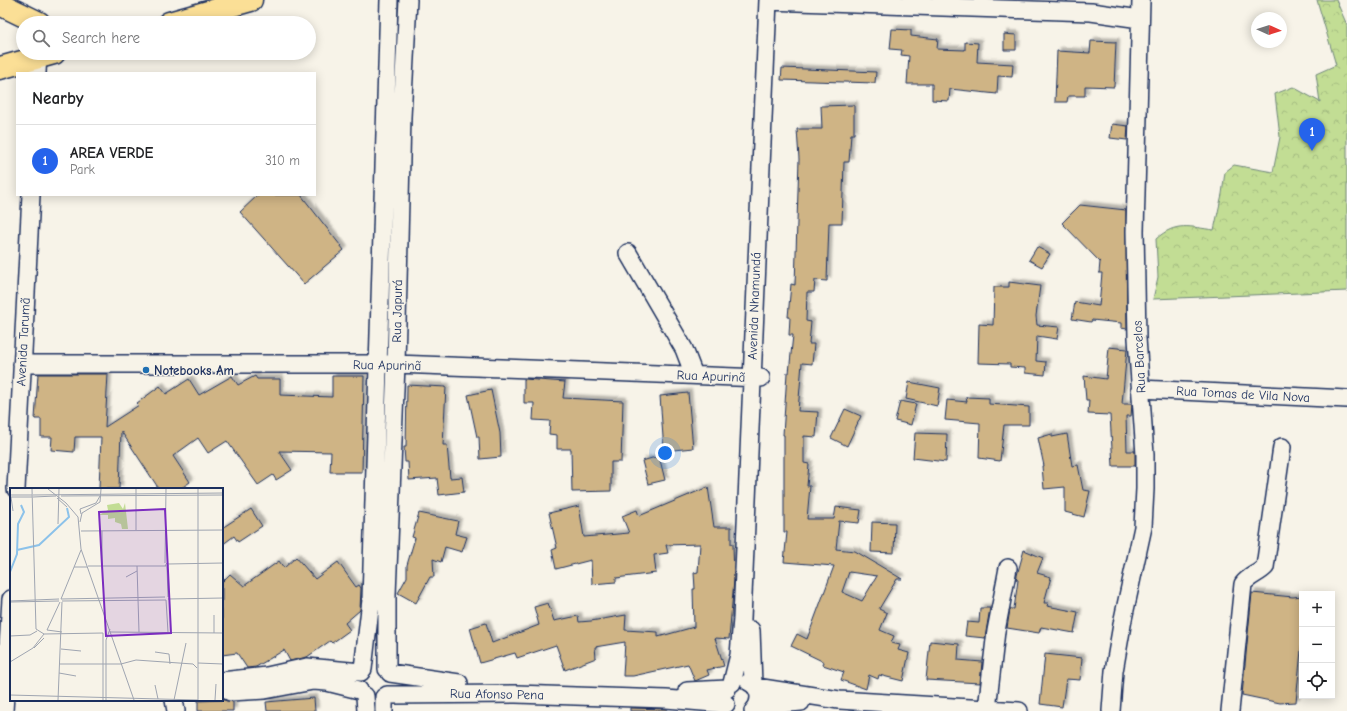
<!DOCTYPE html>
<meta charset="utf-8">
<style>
body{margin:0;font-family:"Comic Neue",sans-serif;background:#f6f6f6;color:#202124}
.controls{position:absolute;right:12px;bottom:12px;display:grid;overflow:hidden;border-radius:0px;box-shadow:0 2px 10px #0003}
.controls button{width:36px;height:36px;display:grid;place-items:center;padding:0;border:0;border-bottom:1px solid #e0e0e0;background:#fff;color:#202124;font:20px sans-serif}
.compass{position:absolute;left:1251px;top:12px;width:36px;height:36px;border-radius:50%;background:#fff;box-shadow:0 2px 10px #0003;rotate:93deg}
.you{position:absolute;left:665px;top:453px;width:14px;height:14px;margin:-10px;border:3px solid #fff;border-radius:50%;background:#1a73e8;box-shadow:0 0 0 6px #1a73e833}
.badge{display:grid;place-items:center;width:26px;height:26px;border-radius:50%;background:#2563eb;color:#fff;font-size:13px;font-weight:700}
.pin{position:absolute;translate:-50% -33px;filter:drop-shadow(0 1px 2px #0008)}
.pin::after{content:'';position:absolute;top:21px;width:14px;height:12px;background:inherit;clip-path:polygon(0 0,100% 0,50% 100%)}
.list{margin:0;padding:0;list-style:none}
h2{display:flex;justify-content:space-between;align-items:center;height:52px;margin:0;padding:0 16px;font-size:17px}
h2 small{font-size:13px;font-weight:400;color:#757577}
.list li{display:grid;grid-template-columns:26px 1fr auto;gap:12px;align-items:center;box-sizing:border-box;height:72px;padding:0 16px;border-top:1px solid #e0e0e0}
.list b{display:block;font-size:15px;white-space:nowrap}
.list p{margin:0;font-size:13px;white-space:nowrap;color:#757577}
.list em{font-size:13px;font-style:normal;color:#757577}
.icon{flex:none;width:22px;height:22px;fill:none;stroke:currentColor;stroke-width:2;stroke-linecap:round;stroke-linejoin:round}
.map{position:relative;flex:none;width:1347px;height:711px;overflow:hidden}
.search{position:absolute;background:#fff;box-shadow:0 2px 10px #0003;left:16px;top:16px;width:300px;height:44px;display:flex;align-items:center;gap:10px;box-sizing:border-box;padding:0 14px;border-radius:22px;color:#757577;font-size:15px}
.panel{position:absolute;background:#fff;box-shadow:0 2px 10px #0003;left:16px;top:72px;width:300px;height:124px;border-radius:0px}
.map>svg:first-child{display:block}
</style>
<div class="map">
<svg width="1347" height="711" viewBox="0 0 1347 711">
<defs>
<pattern id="park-crowns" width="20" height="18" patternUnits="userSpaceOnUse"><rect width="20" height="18" fill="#c2dd94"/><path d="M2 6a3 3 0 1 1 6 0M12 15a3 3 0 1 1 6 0" fill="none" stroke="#a6be82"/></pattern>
<filter id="shadow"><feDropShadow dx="3.5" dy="-3.5" stdDeviation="1" flood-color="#0004"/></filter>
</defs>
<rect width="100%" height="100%" fill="#f7f3e8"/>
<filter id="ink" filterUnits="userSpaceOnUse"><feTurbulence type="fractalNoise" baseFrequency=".025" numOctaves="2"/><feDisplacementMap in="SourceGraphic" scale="8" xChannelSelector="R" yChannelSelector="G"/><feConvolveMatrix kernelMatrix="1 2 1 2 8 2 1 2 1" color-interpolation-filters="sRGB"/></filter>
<g filter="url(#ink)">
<path fill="url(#park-crowns)" stroke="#6e8679" d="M1317,0H1336L1347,25V291L1153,299L1158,277L1156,239C1176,221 1190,227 1214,230L1222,194L1225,172L1234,165L1273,172L1280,137L1275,94L1293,87L1320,102L1316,74L1336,65Z"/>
<path fill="#cfb485" stroke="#1b2f5e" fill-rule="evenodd" filter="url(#shadow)" d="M892,29L911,30V36L938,39L937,49L965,50V42L978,43L977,62L1013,64L1012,77L998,76L997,94L950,89L949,101L932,100V84H907L909,56L901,55L902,50L890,49Z
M1004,34L1016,35V50H1004Z
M1091,41L1116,42L1114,87L1085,86V96H1068L1067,102H1055L1057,51L1090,53Z
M782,68L876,72L875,83L781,80Z
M854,105V134H851L849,162H844L842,223H829L827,281L815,280L814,292H807L806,321L811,322L809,344H814L812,364L802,363L798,411L818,412L816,437L804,436V463L809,464L807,486H810L807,519H834L836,507L861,510L859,523L839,521L836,549L855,551L902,579H897L879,609L887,613L880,630L894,636L891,643L900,645L898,650L909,653L903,681L879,675L878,679L869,675L866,689L841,680L844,672L823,665L824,662L791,646L797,634L807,639L834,566L784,562L787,532H784V435H783L787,373H789L793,335H789L790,317H788L791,284L795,285L799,159L797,129H822L821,106ZM849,572L877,576L862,601L842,592Z
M1112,124L1128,126L1127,140L1110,138Z
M258,195H301L344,250L304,284L240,212Z
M1080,205L1126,210L1127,329L1121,328V323L1092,320L1091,322L1072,319L1075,302L1099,306L1102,273H1099L1100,262L1062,223Z
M1037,247L1050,254L1042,267L1029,260Z
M1009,282L1040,286L1036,316L1037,325L1059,327L1057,339L1037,336L1036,361L1046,362L1045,375L1025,373V368L1010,367V364L978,363L979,324L993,325L994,287H1009Z
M1109,347L1127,349L1122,404H1132L1131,416H1126L1127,451H1135V466H1113L1110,415L1088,414L1089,400H1086L1084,376L1106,379Z
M38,374H108L105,427L139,405L137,403L160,386L166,394L189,379L199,395L232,376L238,385L255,376L257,379H280V395L332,397V376H364L362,472H330L331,452L279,451L292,470L276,480L273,475L258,485L227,441L208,453L198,438L173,456L190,482L180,489H159L121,431L119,489H99L101,437H75L74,452L51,450L52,437H41V419H35Z
M524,379L565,382L563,398L623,401L621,462H611V491L572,492L571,449H557V435L549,434L550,421L533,420L534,403H524Z
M909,382L940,388L937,406L906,399Z
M407,385L446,387L443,445H447L450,478L462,477L464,492L439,495L437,478L409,480L408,462H405L404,447H406Z
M491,390L500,433L501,457L480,459L479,437H477L468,395Z
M688,393L693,448L664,451L660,396Z
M966,397L989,398V404L1029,407V425H1004L1000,461L979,458L980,423L945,420L947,400L967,402Z
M900,401L916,404L911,425L895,421Z
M845,409L861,416L847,446L831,438Z
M915,433L947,434L946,462L913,458Z
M1052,434V437L1067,434L1072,466L1078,465L1083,490L1090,491L1084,517L1065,512V487L1044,489L1042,466H1044L1038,438Z
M659,456L665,480L648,484L642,461Z
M708,487L714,527H731V544H733L734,580L729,639L715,638L724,666L707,670L709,675L695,681L688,664L633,676H623L625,642L595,647L596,658L565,670L556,645L517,658L515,653L480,663L470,628L486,623L492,643L539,625L534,607L548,603L554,621L578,616L579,622L591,621L626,615L625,630L658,632V637L694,627L693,589H695L694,573L698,572L700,544L666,545L668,553L654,555L656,573L616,578V582L592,584L591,560L556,569L552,550L557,548L549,513L579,506L584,537L629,533L622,516L637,510L639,516Z
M251,509L262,526L238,542L234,536L222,545V528Z
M419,513L458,521L455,534L467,537L462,552L445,547L441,562L433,559L434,577H430L416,603L398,593L407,577V565L415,538L412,537Z
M872,522L895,523L894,553L871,552Z
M1024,550L1043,558L1037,573L1051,577L1044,603H1048L1047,606L1078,612L1074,633L1041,627L1039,633L1007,628L1010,609H1014L1018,580L1016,579Z
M296,557L315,579L338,562L356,587L359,585L361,588L360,610L345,623L350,630L332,643L330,641L307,657L290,661L284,650L256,667L247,668L237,653L222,655V582L230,574L244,586L279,561L284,568Z
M1252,593L1293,597L1302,596V640L1296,702L1280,703L1242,695Z
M980,608H990L985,638L965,636L967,622L979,623Z
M930,641L959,644L958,660L982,662L980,683L926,680Z
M1045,654L1082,658L1080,680L1066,679L1062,707L1040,704Z
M314,698L315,711H267L266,702Z
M224,700L233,702V711H198V701Z
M630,708L667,709V711H630Z"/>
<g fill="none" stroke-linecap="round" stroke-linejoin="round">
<defs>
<path id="minor" d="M768,1L1091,12L1140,19
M37,73L38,53
M628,253L684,349L694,375
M22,364H396L761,378
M1140,389L1347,399
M16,489L31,195
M751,630L753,684
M363,669L371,600L389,0
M387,669V595L396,364L402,117L408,0
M390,673L459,683
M222,681L267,676L307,667L361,672
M749,682C761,688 762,702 753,711
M732,683L739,655L742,619L768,0
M756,687L839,700L1019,711
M687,691L727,689
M230,692L265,690L313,681L327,682L359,690
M387,695L516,694L666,699L726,704
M365,696L366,711
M174,700L176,711
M757,706L801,702
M987,709L996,631L1008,568
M4,711L11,599
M384,711V697
M1111,711L1114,671L1123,619L1143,527L1145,489V455L1137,338L1135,231L1141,0
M1230,711L1243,584C1249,576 1258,574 1265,567L1282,447"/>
<path id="major" d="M0,4L39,23
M169,23L251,0
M0,68L54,53"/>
</defs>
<use href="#minor" stroke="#1b2f5e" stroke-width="20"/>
<use href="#major" stroke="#1b2f5e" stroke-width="25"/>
<use href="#minor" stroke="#f7f3e8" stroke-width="17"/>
<use href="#major" stroke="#fbdf96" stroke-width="22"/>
</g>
</g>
<circle fill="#1f6fb2" stroke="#f7f3e8" stroke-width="1.5" cx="146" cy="370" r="4"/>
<g text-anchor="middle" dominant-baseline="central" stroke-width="3" stroke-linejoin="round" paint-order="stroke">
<g font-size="13" fill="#1b2f5e" stroke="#f7f3e8">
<text transform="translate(754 306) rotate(-88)">Avenida Nhamundá</text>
<text transform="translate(397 311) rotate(-89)">Rua Japurá</text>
<text transform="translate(23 342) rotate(-87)">Avenida Tarumã</text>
<text transform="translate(1139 357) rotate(-93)">Rua Barcelos</text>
<text transform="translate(387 365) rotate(1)">Rua Apurinã</text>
<text transform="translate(711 376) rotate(2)">Rua Apurinã</text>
<text transform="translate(1243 394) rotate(3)">Rua Tomas de Vila Nova</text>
<text transform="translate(497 694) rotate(1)">Rua Afonso Pena</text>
</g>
<g font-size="13" font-weight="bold" fill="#1b2f5e" stroke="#f7f3e8" text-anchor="start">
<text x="154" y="370">Notebooks Am</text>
</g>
</g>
<g transform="translate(10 488)">
<rect width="213" height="213" fill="#f7f3e8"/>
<path d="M109,15L113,21L115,15L118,41H112L111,36L105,34V30L98,31V27H89L98,22L97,17Z" fill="#c2dd94"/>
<path fill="none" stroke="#8cc2ea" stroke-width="2" d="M7,62L29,57L59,29L57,20M0,84L7,66L8,36L14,24L11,17"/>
<path fill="none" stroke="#9fa5b1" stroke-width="1" d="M22,1L26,141L34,146L93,145V212M38,1L56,15L68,29L71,61L124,212M126,1V42M188,1V212M0,7H22M23,7L213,5M51,8L213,7M0,9H22M1,9L3,23M23,9L46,8M47,10L57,19M71,26L70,21L86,15L90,8M70,34L72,25L90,14L91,1M48,36L49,1M71,43L213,42M92,43V78M155,75L156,1M158,76L213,75M78,78H155L157,75L158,78H155M127,78L129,144M64,79H77M157,79L158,109M116,89L127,83M51,111L155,109M51,111L71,62M158,111L213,110M156,112L158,144M0,113L49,111M52,113L156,112M0,114L49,113M50,114L37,142L52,144M100,144L213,145M204,145V127M0,148L20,147L27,143M24,160L34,150M51,161L71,163M145,164L159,166L160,176M0,174L23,160L34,146M188,175L213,176M50,176H111L126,172L183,176L187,180M49,185L66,188M145,197L148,211M0,207L188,212M48,212L52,114M96,212V152L100,141M164,212L176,155M205,212L206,196"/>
<path fill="#7b2cbf" fill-opacity="0.15" stroke="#7b2cbf" stroke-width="2" d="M155,21L161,145L96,148L89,24Z"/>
<rect width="213" height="213" fill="none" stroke="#1b2f5e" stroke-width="2"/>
</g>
</svg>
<div class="controls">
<button>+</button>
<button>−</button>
<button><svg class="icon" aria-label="locate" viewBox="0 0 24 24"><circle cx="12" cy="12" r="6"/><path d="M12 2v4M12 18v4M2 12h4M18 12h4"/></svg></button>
</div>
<svg class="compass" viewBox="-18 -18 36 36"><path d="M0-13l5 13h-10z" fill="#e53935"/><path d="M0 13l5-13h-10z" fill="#757577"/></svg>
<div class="you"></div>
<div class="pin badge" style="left:1312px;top:151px">1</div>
<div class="search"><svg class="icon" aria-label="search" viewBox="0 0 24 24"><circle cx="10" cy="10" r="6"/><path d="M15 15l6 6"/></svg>Search here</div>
<section class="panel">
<h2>Nearby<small></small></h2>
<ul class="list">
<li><span class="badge">1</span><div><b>AREA VERDE</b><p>Park</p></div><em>310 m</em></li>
</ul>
</section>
</div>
